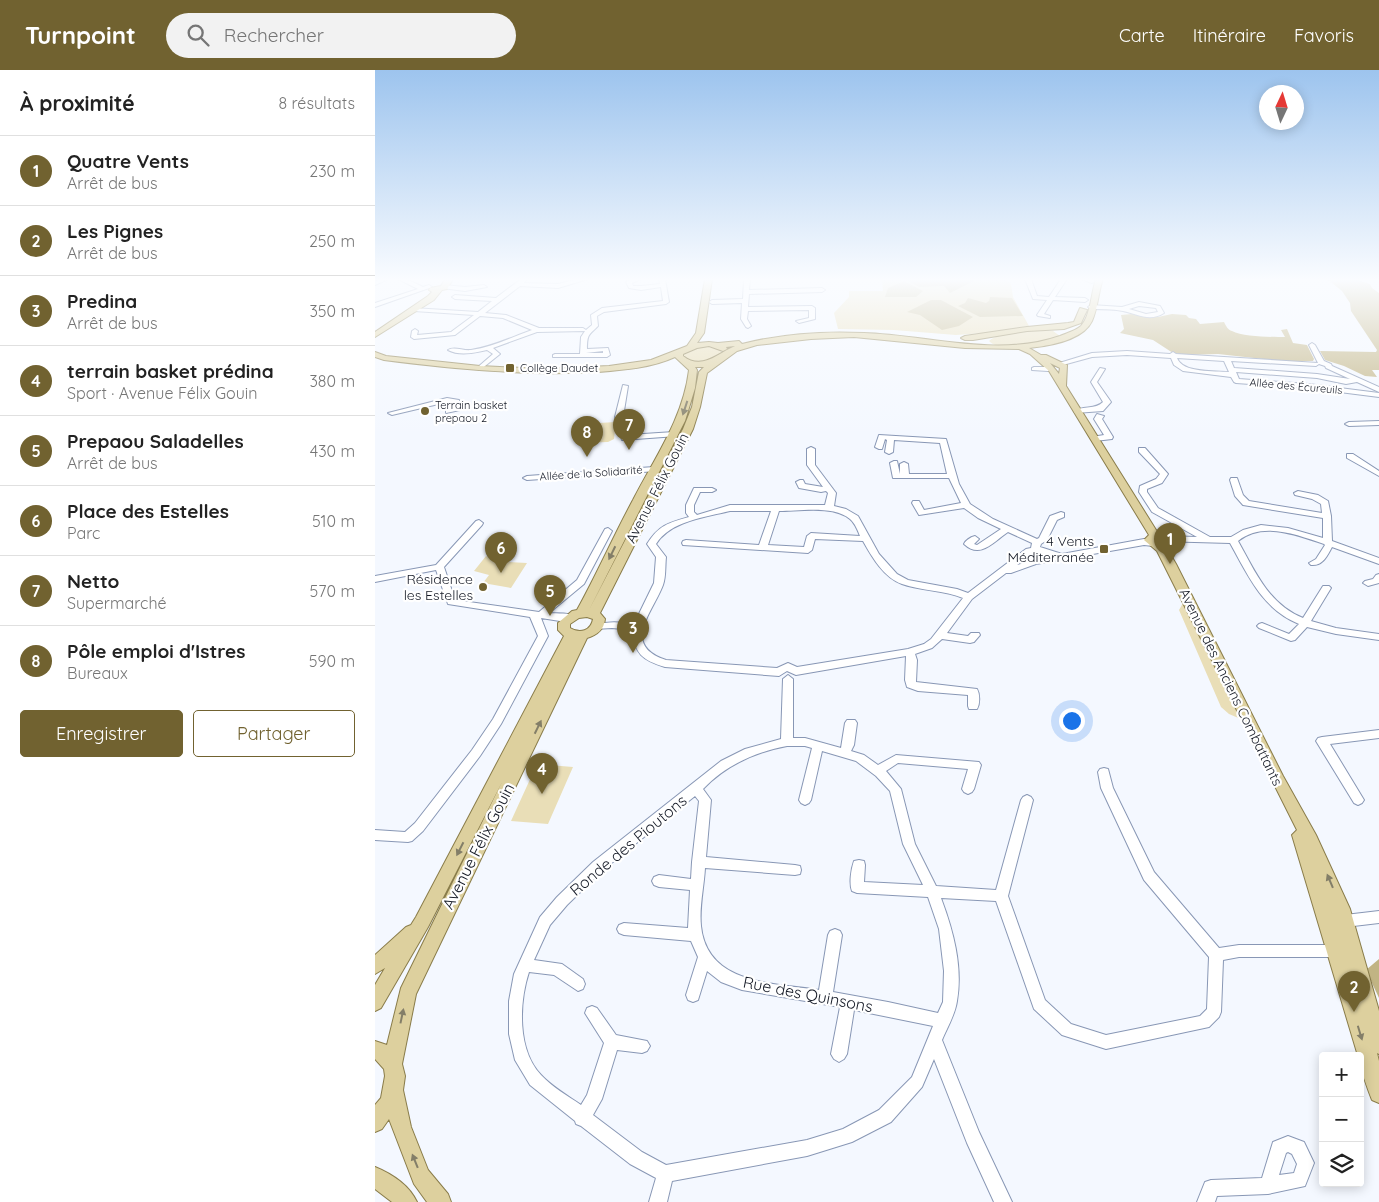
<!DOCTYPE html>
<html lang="fr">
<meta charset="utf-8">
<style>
body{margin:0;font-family:Quicksand,sans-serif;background:#f2f2f2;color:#222}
.controls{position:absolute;right:15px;bottom:15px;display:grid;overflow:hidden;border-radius:5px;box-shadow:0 2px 12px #0003}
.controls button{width:45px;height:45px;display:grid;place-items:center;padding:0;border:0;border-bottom:1px solid #e0e0e0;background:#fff;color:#222;font:25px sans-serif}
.compass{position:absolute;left:884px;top:15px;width:45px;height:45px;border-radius:50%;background:#fff;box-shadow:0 2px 12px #0003;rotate:4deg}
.you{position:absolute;left:696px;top:650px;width:18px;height:18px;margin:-12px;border:4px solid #fff;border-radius:50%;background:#1a73e8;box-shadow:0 0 0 8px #1a73e833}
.badge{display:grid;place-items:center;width:32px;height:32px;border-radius:50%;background:#716230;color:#fff;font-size:16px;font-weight:700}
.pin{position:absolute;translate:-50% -41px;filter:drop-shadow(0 1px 2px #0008)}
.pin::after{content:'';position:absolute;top:26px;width:18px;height:15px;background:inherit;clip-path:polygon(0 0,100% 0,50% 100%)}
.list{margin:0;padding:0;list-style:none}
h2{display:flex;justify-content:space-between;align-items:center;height:65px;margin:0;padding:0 20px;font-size:21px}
h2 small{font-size:16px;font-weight:400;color:#767676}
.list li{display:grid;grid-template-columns:32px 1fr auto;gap:15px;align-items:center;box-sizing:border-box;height:70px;padding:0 20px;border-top:1px solid #e0e0e0}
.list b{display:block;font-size:19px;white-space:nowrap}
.list p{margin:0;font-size:16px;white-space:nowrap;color:#767676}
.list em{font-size:16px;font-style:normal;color:#767676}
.actions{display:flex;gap:10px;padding:15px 20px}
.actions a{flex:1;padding:11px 0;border:1px solid #716230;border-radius:5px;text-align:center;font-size:18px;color:#716230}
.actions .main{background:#716230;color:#fff}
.icon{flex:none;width:28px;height:28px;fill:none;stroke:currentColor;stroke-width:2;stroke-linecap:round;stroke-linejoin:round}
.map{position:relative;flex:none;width:1004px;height:1132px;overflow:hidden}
header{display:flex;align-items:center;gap:30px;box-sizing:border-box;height:70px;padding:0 25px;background:#716230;color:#fff}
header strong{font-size:24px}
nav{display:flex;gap:28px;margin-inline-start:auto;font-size:18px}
.search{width:350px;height:45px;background:#f2f2f2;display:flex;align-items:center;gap:12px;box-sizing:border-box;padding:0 18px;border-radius:28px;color:#767676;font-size:19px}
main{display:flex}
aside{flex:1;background:#fff}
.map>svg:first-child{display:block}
</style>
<header>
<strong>Turnpoint</strong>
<div class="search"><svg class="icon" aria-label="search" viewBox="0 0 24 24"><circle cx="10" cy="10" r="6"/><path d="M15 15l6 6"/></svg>Rechercher</div>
<nav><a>Carte</a><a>Itinéraire</a><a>Favoris</a></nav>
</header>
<main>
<aside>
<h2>À proximité<small>8 résultats</small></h2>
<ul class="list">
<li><span class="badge">1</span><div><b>Quatre Vents</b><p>Arrêt de bus</p></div><em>230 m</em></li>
<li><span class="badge">2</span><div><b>Les Pignes</b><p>Arrêt de bus</p></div><em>250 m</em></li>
<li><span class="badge">3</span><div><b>Predina</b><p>Arrêt de bus</p></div><em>350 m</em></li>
<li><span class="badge">4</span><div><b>terrain basket prédina</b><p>Sport · Avenue Félix Gouin</p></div><em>380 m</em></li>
<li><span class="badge">5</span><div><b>Prepaou Saladelles</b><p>Arrêt de bus</p></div><em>430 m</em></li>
<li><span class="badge">6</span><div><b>Place des Estelles</b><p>Parc</p></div><em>510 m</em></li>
<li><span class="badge">7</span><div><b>Netto</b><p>Supermarché</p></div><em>570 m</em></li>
<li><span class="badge">8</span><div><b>Pôle emploi d'Istres</b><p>Bureaux</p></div><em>590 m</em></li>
</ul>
<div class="actions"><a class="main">Enregistrer</a><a>Partager</a></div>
</aside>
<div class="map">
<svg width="1004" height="1132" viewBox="0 0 1004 1132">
<rect width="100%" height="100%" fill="#f4f8ff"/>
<path fill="#e9deb7" d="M507,209H631L636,214L638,227L654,256L610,263L581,265L519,260L463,259L459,243L474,227V221H508Z
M662,260L678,261L685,266C669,270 625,284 614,271C622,263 650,260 662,260Z
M330,276L345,279L347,284C333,291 322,296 308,287L307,285L313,279Z
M241,352L239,369L233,372L203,373L207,354Z
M111,486L117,491L152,493L136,518L108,513L114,505L99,501Z
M808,533L868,650L854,644L846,637L804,540Z
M162,694L198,697L173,754L136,751Z"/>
<path fill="#c1b484" d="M538,209H599V211L575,223L569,216L544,217L533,211Z
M952,209H979L995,214L997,218L1004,223V300H997L1002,307L990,306L969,296L950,290L945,281L1001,282L1002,280L976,241L975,233L967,221Z
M529,211L548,221L541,227H510L513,218Z
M615,227L637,228L648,246L605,247L583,236L590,233L593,228L611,233L614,231Z
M556,230H566L598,247L584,256L567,260L545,245L532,242Z
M757,244L783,247L797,244L811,245L814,248L821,249L825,254L849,252C851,256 853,260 857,261C868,267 897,267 910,267L906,260L912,259L918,273L932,275L939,289L938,291H905L843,284L811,285L798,283L778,270L745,263L749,259L746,245Z
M1004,889V928L991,900Z"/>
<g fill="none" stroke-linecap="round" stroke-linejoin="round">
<defs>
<path id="minor" d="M5,209H13L0,215V211Z
M23,209H31L48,217L54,215L57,217L0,237V233L43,219Z
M146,209H152L149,213L183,214L203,209H213L183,218L145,216L110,243L131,245L164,258H208L211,260L217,255L216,245L227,238L288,231L286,217L266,220L254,218L251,212L257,209H266L257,213L258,216H266L285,214L284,209H290L294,232L291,234L229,242L222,246L223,256C214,265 212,264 212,279L233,278L235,285L232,287H178V285L180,284H205L206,267L210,261L162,262L118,278L125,284L105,300L103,299V297L118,284L112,280C99,283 84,286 73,280C79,276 88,281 96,280C117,277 137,267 157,260L128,248L105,246L80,265L39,269L36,267L37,261L40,259L43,261L42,265L76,262L99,245L39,241L37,240V238L103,242L117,231L80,229L77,227L80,225L121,228ZM228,281V283H211Z
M369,209H375L374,220L447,218L450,220L447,222L374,224L373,237L437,236L440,238V249L424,253L421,251L434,248V240L373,241L372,249L376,256L373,258L371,257L366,249L367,233L337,234L334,232L337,230L368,229Z
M650,209H656L662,226L674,227L686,209H692L680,227L710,228L713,230L710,232L678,230L669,244L675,246V248L663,246L662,245L672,230L658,229Z
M706,209H717L720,211L717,213Z
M69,215L90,217L109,215L112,217L90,221L67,218L66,217Z
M764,232L785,236L789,243C775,252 762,244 748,241C737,239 726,239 716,239L713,237L716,235L747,237ZM764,236L781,238L783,242L771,244L754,239Z
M937,273L940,275L949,291L956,294L957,296L1004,317V322L982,312L971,314L942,308L861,302L864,309L933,314L1004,323V327L933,318L861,313L859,312L856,307L808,301L799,295L796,288L752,285L717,287L684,296L681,294L717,283L752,281L795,284L798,282L801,284L943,293L934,275ZM802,288L849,291L854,302C840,301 807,303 802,288ZM856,291L941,296L944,294L950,296L951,298L975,309L942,304L859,298Z
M659,297H673L676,299L673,301L657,300V298Z
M725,298L730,299L722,312L736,332L728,341L700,343L699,341C709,335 720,340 728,332L716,312Z
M248,315L253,316L248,347L253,365L299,362H302V366L247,370L240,347Z
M72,328L84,330L85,340L71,343V339L78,337V333L72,332L17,345L13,343Z
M722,344L729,346L727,349L738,367L737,369L720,371L716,369L717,367L729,365L719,349Z
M1004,351V355L974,356L970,354L974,352Z
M504,365L571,369L584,414L595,434L618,449L662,469L664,468L675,446L686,442L689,443V447L682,450L672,470L666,474L665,477L687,484L769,469L781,471L782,473L778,476L769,475L661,494L636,503H631L597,529L572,563L593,566L596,563H604L605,565L599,572L595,573L567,569L557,578L540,584L542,590L541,612L602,619C605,624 605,634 602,639H594L593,636V625L543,621L532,617L530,610L531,586L421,605L412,601L404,606L290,597C267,590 260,584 257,560L237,558L220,559L218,557L220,555C233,551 245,552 259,554L279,513L281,487L272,474C284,455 293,453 314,447L311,443V435L319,418H337L341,420L337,422H325L319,435V442L322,445L355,435H450L453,423L451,421L446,422L424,418L421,412L425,410H428L430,414L448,417L432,395V379L436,377L440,379V395L461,423L459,436L471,439L483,446L504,484L522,504L533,510L582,519L593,523L651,479L656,478L657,473L633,462C617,473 605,489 589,474C591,470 596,467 600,466L604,469L599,474L602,475L626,459L603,448L589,438L544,445L537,433L538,431H544L549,440L586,433L574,408H518L515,393L519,391H522L525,404V394L529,392L533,394L534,404H572L565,373L519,370L518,382L514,384L510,382L512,370L510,369L507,379H504L500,377ZM355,441H396L384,475L311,470L308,471L307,473L308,475L433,483L437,480L440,469L488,471C497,487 509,508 527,514C547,521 569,520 588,528L556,569L549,574L533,579L422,597L413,593L402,598L291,590C245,575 278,542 288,515C291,507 290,496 291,487L281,474C295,451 331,447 355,441ZM404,441C424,441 459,435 475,449C480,453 483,461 485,466L436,463L432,466L429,477L393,475ZM657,483H666L676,486L642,495Z
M764,378H770L793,404L787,413L772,419V422L783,438L835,467H856L868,460L886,455L913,458L948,468V448L868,435L860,426L855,410L856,408H862L868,425L874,431L947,443L946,434L937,429L920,425L919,423L923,421L943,425L953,431L956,446L957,471L1004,488V494L957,477C952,486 948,496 936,495L934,493L941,489L950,475L949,474C922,465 888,451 863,471C880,501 893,534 928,548L948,516H954L956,518L936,551L961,558L1004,564V570L961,564L932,557L920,570L916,571L884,558L882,556L884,554L887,553L914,564L924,554C887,539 873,505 855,473L784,471L783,469L784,467L787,466L822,467L777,442L764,422L765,416L781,409L785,404L764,382Z
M972,384H978L1004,401V406L972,388Z
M279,397H282V401L152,410L148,408L152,406Z
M104,450L108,453L107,455L69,497L80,530L164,542L202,510L230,459L233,458L237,461L209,514L174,543C182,544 195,542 200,547L198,549L185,551L166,548L173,566L126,654L105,686L48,761L37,771L33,772L0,770V760L30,762L40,753L97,680L118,649L163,566L155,547L73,534L61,500L0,512V506L61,495L101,451Z
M1004,504V513L993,516L988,513L990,511L998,509L1001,505Z
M413,605L418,609V668H430L466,678L470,653L472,650H480L482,653L479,675L476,681L489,685L503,695L521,685L604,692L606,695L599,719L597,722L593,724L589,722L587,719L593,699L523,693L511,701L526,719L540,774L561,816L621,820L646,730L648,727L652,725L656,727L658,730L633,826L670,930L696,954L731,965L825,946L832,939L834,887L769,810L726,718L723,702L725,699L729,698L733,699L738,718L779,802L844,878L864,875H961L966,877L968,881L966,885L961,887H864L848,890L846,942L844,947L834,957L731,979L687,965L659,939L621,831L566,828C578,860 588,896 582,931C580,945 572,958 567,970L604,1062L637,1132H619L592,1073L559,989L547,1017L516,1052L477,1072L432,1086L297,1111L292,1132H274L281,1108L255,1094L206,1056L201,1054L200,1051L155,1015L140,990L134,964V931L139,904L165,847L182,827L218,792L346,691L370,679L406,669L408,609ZM412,676H430L437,678L424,730L426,733L430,735L434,733L436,730L447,681L481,691L501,706L515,721L528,774L548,815L489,812L490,795L489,791L484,790L479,791C476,799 474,814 477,821L482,823L553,827L564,859L569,901L568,932L563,943L513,932L458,922L467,865L465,861L460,859L455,861L453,865L444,920C399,913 332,915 326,856C324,837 329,817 330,798L420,805L425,804L426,800L425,796L420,795L331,787L336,730L328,719C351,695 380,682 412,676ZM320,726L324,731L317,792L316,809L284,805L279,807L277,811L279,815L284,817L315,820L313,858L249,853L244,855L242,859L244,863L249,865L316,871L323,887L311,925L313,930L318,932L323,930L332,901L346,912L367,920L465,937L456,984L459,989L464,992L469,989L472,984L479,940L558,956L537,1007L504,1040L468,1059L432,1070L291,1095L267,1082L218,1045L227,1029L242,980L267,983L272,981L275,976L272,971L241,965L222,938L217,936L212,938L210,943L229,973L212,1025L206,1035C193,1026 177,1017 166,1005C142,980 144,933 154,902L179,905L203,921L208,919L210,914L208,909L187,894L159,890L175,855L192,835L228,800Z
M1004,660V668L955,674L989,730L987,733L983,735L979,733L941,671L943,668L947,667Z
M1004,841V853L970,857L965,855L963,851L965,847L970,845Z
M913,1066L929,1072L939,1093L930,1116L893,1124L842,1126L840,1132H822L830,1112L836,1110L887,1108L898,1072ZM913,1082L917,1084L922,1094L919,1103L904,1105L911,1083Z"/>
<path id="major" d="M70,209H78L72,219L67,220L59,230L0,267V262L53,226L57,222L54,220L55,218L66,216Z
M330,209H337L329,263L322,273L334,272L343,273L364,271L367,274C406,264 449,261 489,263C553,265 622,288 685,266C692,263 700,261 706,256C716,245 716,223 721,209H728C723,223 723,238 717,251C708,270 674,276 654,278L666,285H671L692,295L691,316L781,460L792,469L791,471L784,472L791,477L801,494L908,706L941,765L975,839L1004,941V984L1002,983L1004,991V1033L997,1030C992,1017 985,1000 985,986H983L917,765L922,760L782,481L769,470L774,465L674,301L655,284L644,279L590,278L479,267L436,269L382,275L362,281L332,303L325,337L318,359L225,543L230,549C229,560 222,565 212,568L41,924L27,994L30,1006L28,1020L36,1057L53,1100L73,1124L76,1132H52L39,1114L14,1049L7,1059L0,1062V1035L6,1028L10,1006L9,999L0,989V971L12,975L26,918L127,712L53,857L6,938L0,941V915L10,898L0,904V885L31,857L36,855L41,847L189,566L183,560V553L197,541L202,540C222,504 238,467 258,430C280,387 308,349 314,300L300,287C276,298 248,300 222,302C151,306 80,299 9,290L0,287V282L11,286L105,296L170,299L234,296L276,290L312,276L321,263ZM334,276L348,281L352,279L351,277L360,276C343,283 327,301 308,286V284L322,278ZM675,293L685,298L684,304ZM320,297H329L324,302L317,337L308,359L214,540L310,351L320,318L322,300ZM212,547L218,549C216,561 205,564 195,558V554L204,548Z
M705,238L712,240L706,253L689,259L652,261L598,270H590L586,268L590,266L652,257L693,253L699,252Z
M0,1097C17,1104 34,1115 42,1132H17L0,1119Z"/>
</defs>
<use href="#minor" stroke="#8897b5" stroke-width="2"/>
<use href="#major" stroke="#897c4a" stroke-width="2"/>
<use href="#minor" fill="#fff" fill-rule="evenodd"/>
<use href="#major" fill="#ddd09e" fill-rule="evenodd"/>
</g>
<defs><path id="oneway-solid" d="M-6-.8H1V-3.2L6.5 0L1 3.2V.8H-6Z" transform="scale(1.25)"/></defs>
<g fill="#837e68">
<use href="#oneway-solid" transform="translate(310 338) rotate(108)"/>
<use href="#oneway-solid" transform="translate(237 483) rotate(116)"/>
<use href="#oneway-solid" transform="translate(163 657) rotate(-64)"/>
<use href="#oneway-solid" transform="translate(85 779) rotate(117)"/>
<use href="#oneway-solid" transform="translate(955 811) rotate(-113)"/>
<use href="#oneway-solid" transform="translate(27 946) rotate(-78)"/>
<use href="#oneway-solid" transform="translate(985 963) rotate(73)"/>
<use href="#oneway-solid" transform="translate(40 1091) rotate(-112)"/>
</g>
<linearGradient id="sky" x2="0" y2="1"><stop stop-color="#9dc4ee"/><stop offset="0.57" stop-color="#fafcff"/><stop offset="1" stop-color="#fafcff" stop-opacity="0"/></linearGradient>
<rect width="1004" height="368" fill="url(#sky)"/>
<g fill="#716230" stroke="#fff" stroke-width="2">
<rect x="130" y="293" width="10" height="10" rx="2.5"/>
<circle cx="50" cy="341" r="5"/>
<rect x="724" y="474" width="10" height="10" rx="2.5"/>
<circle cx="108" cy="517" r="5"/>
</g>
<g text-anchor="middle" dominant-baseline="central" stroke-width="4.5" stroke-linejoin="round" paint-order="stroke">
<g font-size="11" fill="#151a26" stroke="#fff" text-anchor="start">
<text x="145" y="298">Collège Daudet</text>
<text x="60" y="335">Terrain basket<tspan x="60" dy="13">prepaou 2</tspan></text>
</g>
<g font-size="11" fill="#151a26" stroke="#fff">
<text transform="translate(921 316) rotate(5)">Allée des Écureuils</text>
<text transform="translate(216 403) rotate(-4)">Allée de la Solidarité</text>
</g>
<g font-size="14" fill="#151a26" stroke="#fff">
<text transform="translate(282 418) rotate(-63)">Avenue Félix Gouin</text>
<text transform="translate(856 617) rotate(64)">Avenue des Anciens Combattants</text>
</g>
<g font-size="14" fill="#151a26" stroke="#fff" text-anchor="end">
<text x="719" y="471">4 Vents<tspan x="719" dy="16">Méditerranée</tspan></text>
<text x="98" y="509">Résidence<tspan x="98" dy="16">les Estelles</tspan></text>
</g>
<g font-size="16" fill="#151a26" stroke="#fff">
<text transform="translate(253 775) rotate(-40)">Ronde des Pioutons</text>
<text transform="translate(103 776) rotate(-63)">Avenue Félix Gouin</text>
<text transform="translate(433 924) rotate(11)">Rue des Quinsons</text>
</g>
</g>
</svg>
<div class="controls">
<button>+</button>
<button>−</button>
<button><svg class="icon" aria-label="layers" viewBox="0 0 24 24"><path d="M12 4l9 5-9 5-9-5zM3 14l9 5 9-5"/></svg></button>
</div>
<svg class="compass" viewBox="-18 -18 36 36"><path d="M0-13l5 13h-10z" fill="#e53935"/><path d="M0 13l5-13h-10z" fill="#767676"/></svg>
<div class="you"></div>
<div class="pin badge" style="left:795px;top:494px">1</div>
<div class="pin badge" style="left:979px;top:942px">2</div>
<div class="pin badge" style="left:258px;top:583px">3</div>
<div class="pin badge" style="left:167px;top:724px">4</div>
<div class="pin badge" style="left:175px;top:546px">5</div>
<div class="pin badge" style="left:126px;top:503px">6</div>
<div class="pin badge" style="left:254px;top:380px">7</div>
<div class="pin badge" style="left:212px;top:387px">8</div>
</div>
</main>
